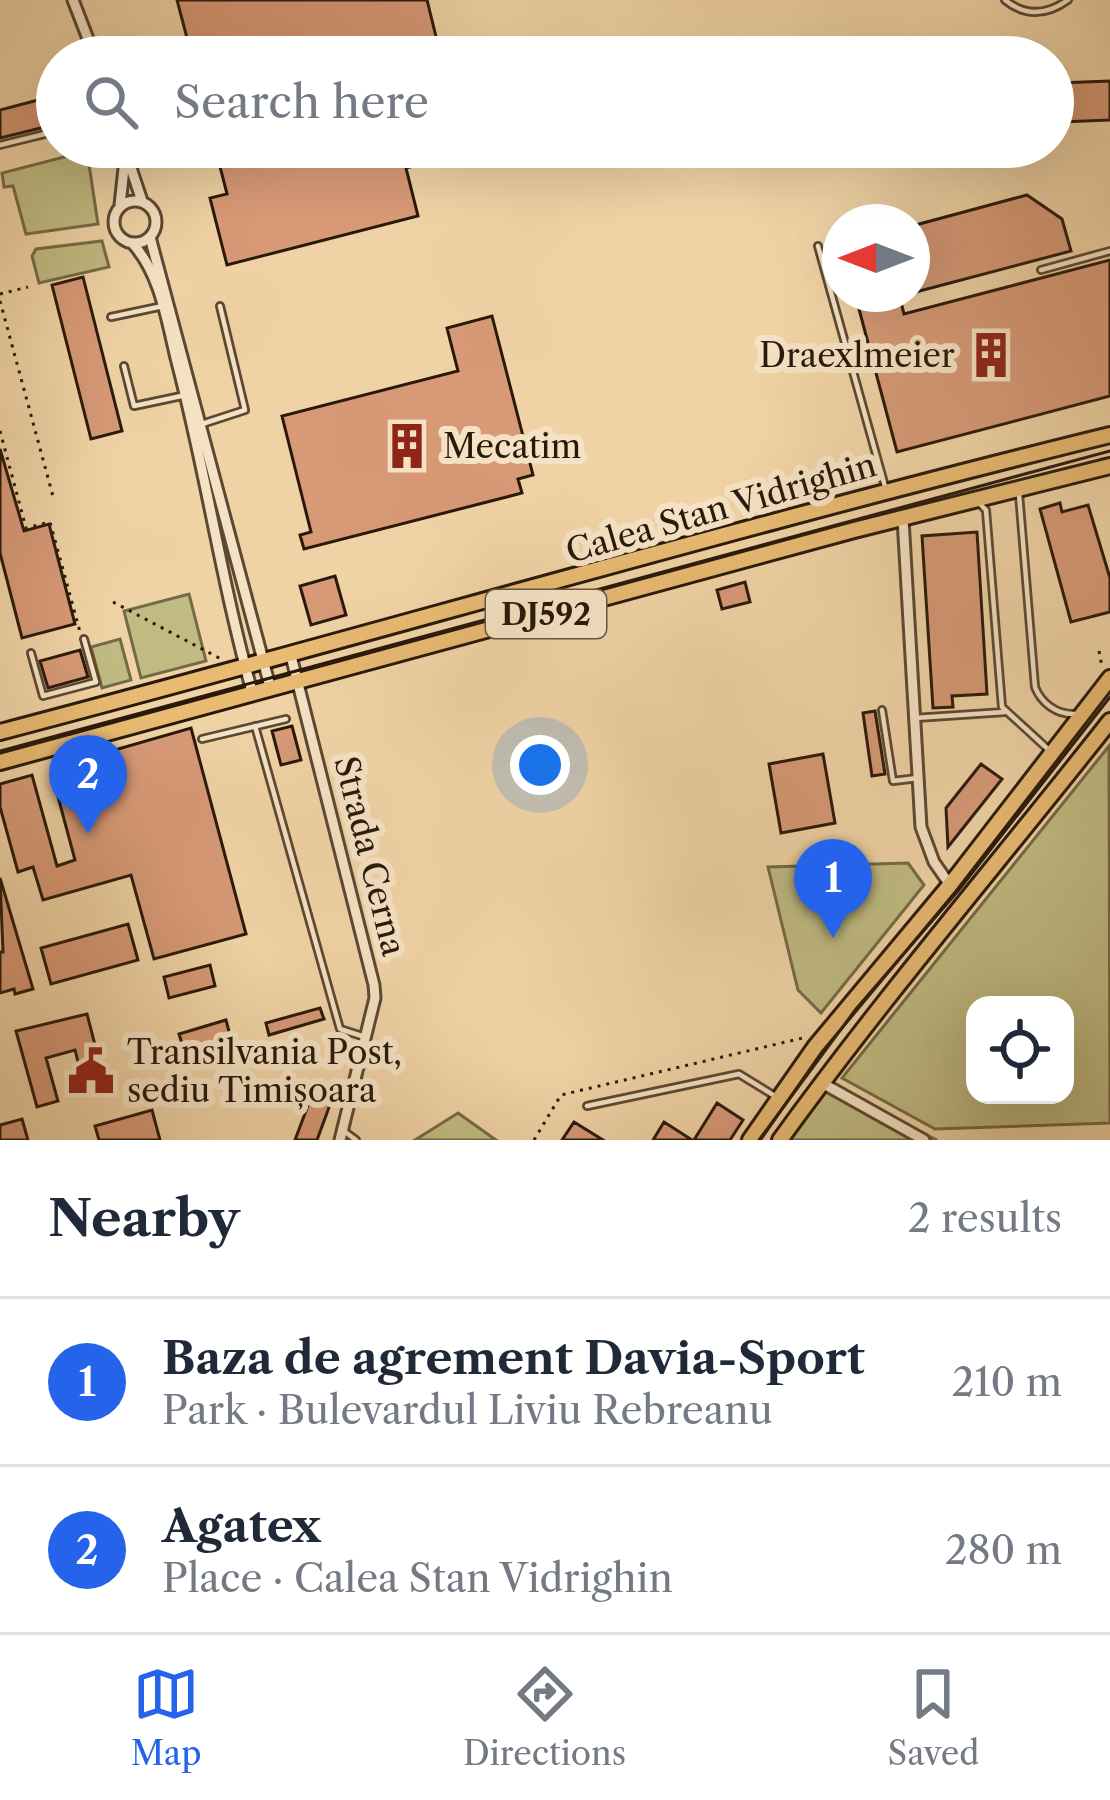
<!DOCTYPE html>
<meta charset="utf-8">
<style>
body{margin:0;font-family:"Libre Caslon Text",serif;background:#f6f6f7;color:#1f2937}
.controls{position:absolute;right:36px;bottom:36px;display:grid;overflow:hidden;border-radius:24px;box-shadow:0 12px 48px #0002}
.controls button{width:108px;height:108px;display:grid;place-items:center;padding:0;border:0;border-bottom:3px solid #e0e1e3;background:#fff;color:#1f2937;font:60px sans-serif}
.compass{position:absolute;left:822px;top:204px;width:108px;height:108px;border-radius:50%;background:#fff;box-shadow:0 12px 48px #0002;rotate:270deg}
.you{position:absolute;left:540px;top:765px;width:42px;height:42px;margin:-30px;border:9px solid #fff;border-radius:50%;background:#1a73e8;box-shadow:0 0 0 18px #1a73e833}
.badge{display:grid;place-items:center;width:78px;height:78px;border-radius:50%;background:#2563eb;color:#fff;font-size:39px;font-weight:700}
.pin{position:absolute;translate:-50% -99px;filter:drop-shadow(0 3px 6px #0008)}
.pin::after{content:'';position:absolute;top:63px;width:42px;height:36px;background:inherit;clip-path:polygon(0 0,100% 0,50% 100%)}
.list{margin:0;padding:0;list-style:none}
h2{display:flex;justify-content:space-between;align-items:center;height:156px;margin:0;padding:0 48px;font-size:51px}
h2 small{font-size:39px;font-weight:400;color:#747a83}
.list li{display:grid;grid-template-columns:78px 1fr auto;gap:36px;align-items:center;box-sizing:border-box;height:168px;padding:0 48px;border-top:3px solid #e0e1e3}
.list b{display:block;font-size:45px;white-space:nowrap}
.list p{margin:0;font-size:39px;white-space:nowrap;color:#747a83}
.list em{font-size:39px;font-style:normal;color:#747a83}
.icon{flex:none;width:66px;height:66px;fill:none;stroke:currentColor;stroke-width:2;stroke-linecap:round;stroke-linejoin:round}
.map{position:relative;flex:none;width:1110px;height:1140px;overflow:hidden}
.search{position:absolute;background:#fff;box-shadow:0 12px 48px #0002;left:36px;right:36px;top:36px;height:132px;display:flex;align-items:center;gap:30px;box-sizing:border-box;padding:0 42px;border-radius:66px;color:#747a83;font-size:45px}
.sheet{height:492px;background:#fff}
nav{display:flex;justify-content:space-around;align-items:center;box-sizing:border-box;height:168px;border-top:3px solid #e0e1e3;background:#fff;font-size:33px;color:#747a83}
nav a{display:grid;justify-items:center;gap:6px}
nav .on{color:#2563eb}
.map>svg:first-child{display:block}
</style>
<div class="map">
<svg width="1110" height="1140" viewBox="0 0 1110 1140">
<rect width="100%" height="100%" fill="#f0d3a5"/>
<filter id="stains"><feTurbulence type="fractalNoise" baseFrequency=".00167" numOctaves="4"/><feColorMatrix values="0 0 0 0 .2 0 0 0 0 .09 0 0 0 0 .02 0 0 0 .5 -.17"/></filter>
<radialGradient id="worn" r=".72"><stop offset=".6" stop-color="#630" stop-opacity="0"/><stop offset="1" stop-color="#630" stop-opacity=".3"/></radialGradient>
<path fill="#c0bb82" stroke="#746a46" stroke-width="3" fill-rule="evenodd" d="M87,151L98,224L26,234L13,186L4,187L2,173Z
M102,241L109,267L39,283L32,256L36,249Z
M189,594L206,661L141,678L124,611Z
M120,639L131,680L102,688L91,647Z
M1109,746L1110,1123L935,1129L842,1078ZM975,1005H1065V1095H975Z
M908,863L924,885L821,1013L798,990L768,867Z
M822,1083L937,1140H789Z
M458,1113L496,1140H415Z"/>
<path fill="#d79976" stroke="#29190b" stroke-width="3" d="M177,0H427L441,57H192Z
M1110,81V120L1060,122L1059,83Z
M57,95V124L0,138V110Z
M215,147H476L477,150L406,168L418,216L227,265L210,198L227,194Z
M1027,195L1062,219L1071,251L912,293V226Z
M1110,260V396L897,452L855,294H899L904,314Z
M83,277L122,431L91,439L52,285Z
M492,316L533,475L518,479L522,493L304,549L300,535L311,532L282,416L458,371L447,328Z
M0,449L24,531L49,524L75,624L22,638L0,553Z
M1060,503L1062,512L1088,505L1110,578V612L1071,622L1040,509Z
M977,532L987,694L952,696L953,707L933,708L922,536Z
M335,576L346,615L311,625L300,586Z
M745,582L750,602L722,609L717,590Z
M80,650L88,677L48,688L40,661Z
M875,711L885,774L872,776L863,713Z
M292,726L301,760L281,765L272,731Z
M191,728L246,934L154,959L131,875L43,900L33,867L18,872L0,807V784L32,775L57,866L75,860L57,793L69,790L71,798L106,788L97,755Z
M823,754L835,823L781,833L769,764Z
M981,764L1002,779L948,847L946,808Z
M0,878L33,989L15,994L14,989L0,993V952H3Z
M128,924L138,960L51,984L41,948Z
M210,965L215,986L169,998L164,977Z
M320,1008L324,1019L269,1035L266,1023Z
M87,1014L103,1076L83,1081L75,1050L46,1058L58,1101L37,1107L16,1031Z
M226,1020L232,1043L186,1057L179,1034Z
M315,1087L334,1094L317,1140H295Z
M717,1103L743,1120L730,1140H694Z
M152,1110L160,1140H99L95,1126Z
M22,1119L28,1140H0V1125Z
M574,1122L603,1140H562Z
M664,1122L692,1140H653Z"/>
<g fill="none" stroke-linecap="round" stroke-linejoin="round">
<defs>
<path id="service" d="M1005,0C1026,17 1047,15 1068,0
M0,145L57,131
M818,246L886,490
M1041,270L1110,251
M111,317L163,306
M124,366L134,406L186,395
M202,424L245,410L220,306
M1019,494L1035,687C1041,703 1057,715 1075,714
M981,505L986,510L1002,707L1050,751
M31,653L43,696L96,682L84,639
M882,710L893,781L918,778
M915,718L1005,712
M255,726L340,1029L365,1037
M202,739L286,719
M587,1106L739,1074L778,1098
M344,1131L356,1140"/>
<path id="minor" d="M73,0L95,57
M124,147L142,201
M114 222a21 21 0 1 1 42 0a21 21 0 1 1-42 0Z
M120,205L125,159
M150,237L271,690
M132,243C161,274 167,322 177,362C206,472 222,586 253,695
M903,519L921,827L934,862L950,885
M291,656L374,985L375,998L340,1140
M822,1083L924,1140"/>
<path id="primary" d="M0,732C370,635 738,526 1110,435
M0,762L854,530L1110,466
M750,1140L815,1047L950,885L1110,678
M780,1140C884,996 1000,861 1110,721"/>
</defs>
<use href="#service" stroke="#5b4832" stroke-width="10"/>
<use href="#minor" stroke="#5b4832" stroke-width="15"/>
<use href="#primary" stroke="#29190b" stroke-width="20"/>
<path stroke="#29190b" stroke-width="3" stroke-dasharray="3 6" stroke-linecap="butt" d="M0,294L28,287
M0,301L54,500
M0,431L26,528L50,522L80,632
M113,602L223,660
M1099,651L1102,667
M534,1140L561,1095L807,1037"/>
<use href="#service" stroke="#f5e2c4" stroke-width="4.5"/>
<use href="#minor" stroke="#f5e2c4" stroke-width="9"/>
<use href="#primary" stroke="#e8ba72" stroke-width="14"/>
<path stroke="#29190b" stroke-width="3" d="M0,751L1110,451
M759,1140L856,1009L958,891L1110,697"/>
</g>
<defs>
<symbol id="building-bare" viewBox="-9 -9 18 18"><path d="M-4-6H4V6H1V3H-1V6H-4ZM-2.5-4.3h1.7v1.8h-1.7ZM.8-4.3h1.7v1.8H.8ZM-2.5-1h1.7V.8h-1.7ZM.8-1h1.7V.8H.8Z" fill="#8f2418" stroke="#f5e2c4" stroke-width="2.5" paint-order="stroke"/></symbol>
<symbol id="civic-bare" viewBox="-9 -9 18 18"><path d="M-.6-6.5H3V-4.5H.6V-3L4-1V1h2V6H-6V1h2V-1L-.6-3ZM-1.2 2.5V6h2.4V2.5Z" fill="#8f2418" stroke="#f5e2c4" stroke-width="2.5" paint-order="stroke"/></symbol>
</defs>
<g fill-rule="evenodd">
<use href="#building-bare" x="958" y="322" width="66" height="66"/>
<use href="#building-bare" x="374" y="413" width="66" height="66"/>
<use href="#civic-bare" x="58" y="1038" width="66" height="66"/>
</g>
<g text-anchor="middle" dominant-baseline="central" stroke-width="12" stroke-linejoin="round" paint-order="stroke">
<rect fill="#f5e2c4" stroke="#665542" stroke-width="3" x="486" y="590" width="120" height="48" rx="9"/>
<g font-size="30" font-weight="bold" fill="#29190b">
<text x="546" y="614">DJ592</text>
</g>
<g font-size="33" fill="#29190b" stroke="#f5e2c4" text-anchor="start">
<text x="955" y="355" text-anchor="end">Draexlmeier</text>
<text x="443" y="446">Mecatim</text>
<text x="127" y="1052">Transilvania Post,<tspan x="127" dy="38">sediu Timișoara</tspan></text>
</g>
<g font-size="33" fill="#29190b" stroke="#f5e2c4">
<text transform="translate(721 508) rotate(-16)">Calea Stan Vidrighin</text>
<text transform="translate(370 856) rotate(76)">Strada Cerna</text>
</g>
</g>
<rect width="100%" height="100%" filter="url(#stains)"/>
<rect width="100%" height="100%" fill="url(#worn)"/>
</svg>
<div class="controls">
<button><svg class="icon" aria-label="locate" viewBox="0 0 24 24"><circle cx="12" cy="12" r="6"/><path d="M12 2v4M12 18v4M2 12h4M18 12h4"/></svg></button>
</div>
<svg class="compass" viewBox="-18 -18 36 36"><path d="M0-13l5 13h-10z" fill="#e53935"/><path d="M0 13l5-13h-10z" fill="#747a83"/></svg>
<div class="you"></div>
<div class="pin badge" style="left:833px;top:938px">1</div>
<div class="pin badge" style="left:88px;top:834px">2</div>
<div class="search"><svg class="icon" aria-label="search" viewBox="0 0 24 24"><circle cx="10" cy="10" r="6"/><path d="M15 15l6 6"/></svg>Search here</div>
</div>
<section class="sheet">
<h2>Nearby<small>2 results</small></h2>
<ul class="list">
<li><span class="badge">1</span><div><b>Baza de agrement Davia-Sport</b><p>Park · Bulevardul Liviu Rebreanu</p></div><em>210 m</em></li>
<li><span class="badge">2</span><div><b>Agatex</b><p>Place · Calea Stan Vidrighin</p></div><em>280 m</em></li>
</ul>
</section>
<nav>
<a class="on"><svg class="icon" aria-label="map" viewBox="0 0 24 24"><path d="M3 6l6-2 6 2 6-2v14l-6 2-6-2-6 2zM9 4v14M15 6v14"/></svg>Map</a>
<a><svg class="icon" aria-label="directions" viewBox="0 0 24 24"><path d="M12 3l9 9-9 9-9-9zM9 14v-3h6M13 9l2 2-2 2"/></svg>Directions</a>
<a><svg class="icon" aria-label="saved" viewBox="0 0 24 24"><path d="M7 4h10v16l-5-4-5 4z"/></svg>Saved</a>
</nav>
